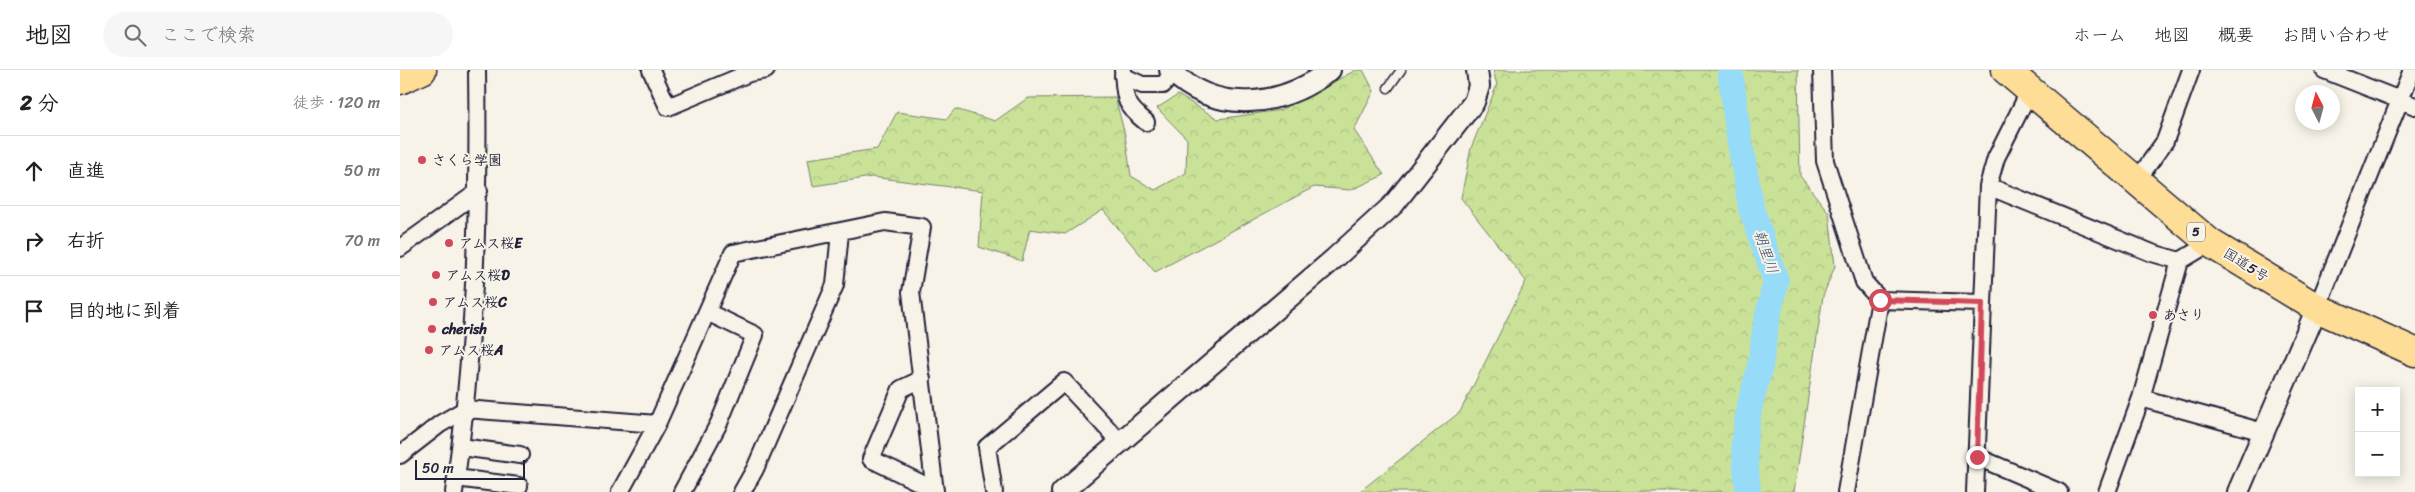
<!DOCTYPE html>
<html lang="ja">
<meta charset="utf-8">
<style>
body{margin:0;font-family:Sriracha,"Klee One",sans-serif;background:#f6f6f6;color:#222}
.controls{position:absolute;right:15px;bottom:15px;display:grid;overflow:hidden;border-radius:0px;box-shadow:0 2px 12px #0003}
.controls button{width:45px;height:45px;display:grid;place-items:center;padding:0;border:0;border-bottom:1px solid #e0e0e0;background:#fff;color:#222;font:25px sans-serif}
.compass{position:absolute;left:1895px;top:15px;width:45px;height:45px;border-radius:50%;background:#fff;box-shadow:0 2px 12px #0003;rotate:354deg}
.scale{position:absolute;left:15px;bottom:12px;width:110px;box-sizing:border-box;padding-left:5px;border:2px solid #22223b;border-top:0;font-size:14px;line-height:18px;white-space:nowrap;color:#22223b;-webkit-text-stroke:4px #f7f3e8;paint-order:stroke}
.stop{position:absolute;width:15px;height:15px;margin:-11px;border:4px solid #d1495b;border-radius:50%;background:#fff}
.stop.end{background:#d1495b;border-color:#fff;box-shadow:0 1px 5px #0008}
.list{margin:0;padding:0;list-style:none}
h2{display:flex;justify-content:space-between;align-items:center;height:65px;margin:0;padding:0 20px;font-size:21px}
h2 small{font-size:16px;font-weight:400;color:#767676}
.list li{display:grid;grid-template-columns:32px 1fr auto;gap:15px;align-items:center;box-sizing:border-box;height:70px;padding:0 20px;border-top:1px solid #e0e0e0}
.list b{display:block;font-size:19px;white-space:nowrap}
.list em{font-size:16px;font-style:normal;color:#767676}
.icon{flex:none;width:28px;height:28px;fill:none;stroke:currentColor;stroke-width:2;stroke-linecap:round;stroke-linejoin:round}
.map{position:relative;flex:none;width:2015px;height:422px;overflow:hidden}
header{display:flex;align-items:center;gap:30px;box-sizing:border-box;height:70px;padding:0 25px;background:#fff;border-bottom:1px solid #e0e0e0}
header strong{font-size:24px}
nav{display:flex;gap:28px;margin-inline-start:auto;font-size:18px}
.search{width:350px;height:45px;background:#f6f6f6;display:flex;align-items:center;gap:12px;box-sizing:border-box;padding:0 18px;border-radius:28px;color:#767676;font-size:19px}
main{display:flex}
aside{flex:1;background:#fff}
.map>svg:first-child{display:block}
</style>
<header>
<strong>地図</strong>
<div class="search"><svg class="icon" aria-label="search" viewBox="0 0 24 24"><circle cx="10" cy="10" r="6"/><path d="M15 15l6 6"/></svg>ここで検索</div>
<nav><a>ホーム</a><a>地図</a><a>概要</a><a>お問い合わせ</a></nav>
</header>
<main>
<aside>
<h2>2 分<small>徒歩 · 120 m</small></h2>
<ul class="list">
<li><svg class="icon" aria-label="ahead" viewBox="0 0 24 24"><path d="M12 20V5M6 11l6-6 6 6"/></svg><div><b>直進</b></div><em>50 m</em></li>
<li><svg class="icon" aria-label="right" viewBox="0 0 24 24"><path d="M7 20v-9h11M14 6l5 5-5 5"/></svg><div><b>右折</b></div><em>70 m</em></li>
<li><svg class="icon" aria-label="arrive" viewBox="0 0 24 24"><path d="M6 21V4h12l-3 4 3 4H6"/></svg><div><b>目的地に到着</b></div></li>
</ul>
</aside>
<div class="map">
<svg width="2015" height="422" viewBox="0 0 2015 422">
<defs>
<pattern id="forest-crowns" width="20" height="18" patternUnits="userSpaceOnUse" patternTransform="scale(1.25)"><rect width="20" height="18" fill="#cae298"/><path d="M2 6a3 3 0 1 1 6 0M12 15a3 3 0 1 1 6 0" fill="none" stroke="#adc284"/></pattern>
</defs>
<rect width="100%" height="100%" fill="#f7f3e8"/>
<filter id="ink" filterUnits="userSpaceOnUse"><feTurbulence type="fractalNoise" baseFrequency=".02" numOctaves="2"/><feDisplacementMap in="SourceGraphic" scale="10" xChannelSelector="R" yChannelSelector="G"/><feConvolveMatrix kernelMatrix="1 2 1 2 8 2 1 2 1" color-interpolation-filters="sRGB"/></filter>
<g filter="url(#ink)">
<path fill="url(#forest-crowns)" stroke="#76826a" d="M956,0H963L974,21L954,60L984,105L951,120L914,117L755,202L703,140L665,164L630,159L622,191L579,177L583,121L472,107L413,116L408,89L477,79L497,42L547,49L555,39L595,51L628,28L715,27L725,65L731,106L755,120L786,103L787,69L757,38L778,25L818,49L881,40Z
M1093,0H1398L1400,106L1429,143L1435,196L1423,226L1394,422H959L1060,342L1126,211L1061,128L1071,78L1097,15Z"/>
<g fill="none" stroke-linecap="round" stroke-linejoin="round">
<path stroke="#96dbf8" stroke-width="26" d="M1330,0L1338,61L1351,138L1376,211L1366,253L1360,297L1349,339L1344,374L1348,422"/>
<defs>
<path id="service" d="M988,18L1001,0"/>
<path id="minor" d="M251,0L268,37L349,3L366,0
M723,0C725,27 723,34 746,52
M1422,0L1425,91L1464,212L1480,230
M1924,0L2015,36
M723,6L742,15H763L773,3
M1736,112L1765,71L1791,0
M1588,116L1752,183L1780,191
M0,178L79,121
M1917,238L2012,0
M522,309L501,319L471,389L535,420
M1741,328L1863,362
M61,377L120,385
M0,385L40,354L66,339L257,354L333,183L485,152L522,157L511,222L535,422
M1577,387L1659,422
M56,408L119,416
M54,422C75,282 79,141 77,0
M220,422L257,354
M282,422L319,353L355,265L307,242
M342,422L355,399L435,215L440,162
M594,422L587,377L664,312L720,372
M1446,422L1480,230L1581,233
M1575,422L1588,116L1596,88L1630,20
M1707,422L1741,328L1780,191L1810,173"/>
<path id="tertiary" d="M770,0C816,46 883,37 930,0
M662,422L935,188L994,134L1074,32L1079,16L1077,0
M1838,422L1917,238"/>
<path id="trunk" d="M1606,0L1810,173L1917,238L2015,282
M0,10L22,0"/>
</defs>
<use href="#service" stroke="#22223b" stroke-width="11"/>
<use href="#minor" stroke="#22223b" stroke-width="20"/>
<use href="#tertiary" stroke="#22223b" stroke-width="24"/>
<use href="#trunk" stroke="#22223b" stroke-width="31"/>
<use href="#service" stroke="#f7f3e8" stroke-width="8"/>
<use href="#minor" stroke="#f7f3e8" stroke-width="16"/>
<use href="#tertiary" stroke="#f7f3e8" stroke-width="20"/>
<use href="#trunk" stroke="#fedd96" stroke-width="28"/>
</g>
</g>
<g fill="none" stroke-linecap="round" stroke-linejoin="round" filter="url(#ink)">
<path stroke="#d1495b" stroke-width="6" d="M1480,230L1582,233L1577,387"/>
</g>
<g fill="#d1495b" stroke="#f7f3e8" stroke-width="2">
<circle cx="22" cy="90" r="5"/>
<circle cx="49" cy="173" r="5"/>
<circle cx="36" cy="205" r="5"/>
<circle cx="33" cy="232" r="5"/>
<circle cx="1753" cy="245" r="5"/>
<circle cx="32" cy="259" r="5"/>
<circle cx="29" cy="280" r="5"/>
</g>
<g text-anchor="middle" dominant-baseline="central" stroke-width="4" stroke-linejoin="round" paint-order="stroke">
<rect fill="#f7f3e8" stroke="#62616f" stroke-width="1" x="1787" y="152.5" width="18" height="19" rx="4"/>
<g font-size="12" font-weight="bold" fill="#22223b">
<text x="1796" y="162">5</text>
</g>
<g font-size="14" font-weight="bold" fill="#22223b" stroke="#f7f3e8" text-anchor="start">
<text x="32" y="90">さくら学園</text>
<text x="59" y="173">アムス桜E</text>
<text x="46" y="205">アムス桜D</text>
<text x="43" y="232">アムス桜C</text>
<text x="1763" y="245">あさり</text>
<text x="42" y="259">cherish</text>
<text x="39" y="280">アムス桜A</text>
</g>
<g font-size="14" fill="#22223b" stroke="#f7f3e8">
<text transform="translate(1846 195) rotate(32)">国道5号</text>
</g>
<g font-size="15" font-style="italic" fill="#3f506a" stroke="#f7f3e8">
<text transform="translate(1366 182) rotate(71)">朝里川</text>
</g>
</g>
</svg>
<div class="controls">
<button>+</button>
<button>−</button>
</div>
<svg class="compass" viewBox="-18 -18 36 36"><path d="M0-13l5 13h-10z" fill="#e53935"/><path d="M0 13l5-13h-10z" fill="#767676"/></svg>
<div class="scale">50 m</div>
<div class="stop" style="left:1480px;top:230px"></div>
<div class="stop end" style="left:1577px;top:387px"></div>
</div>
</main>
